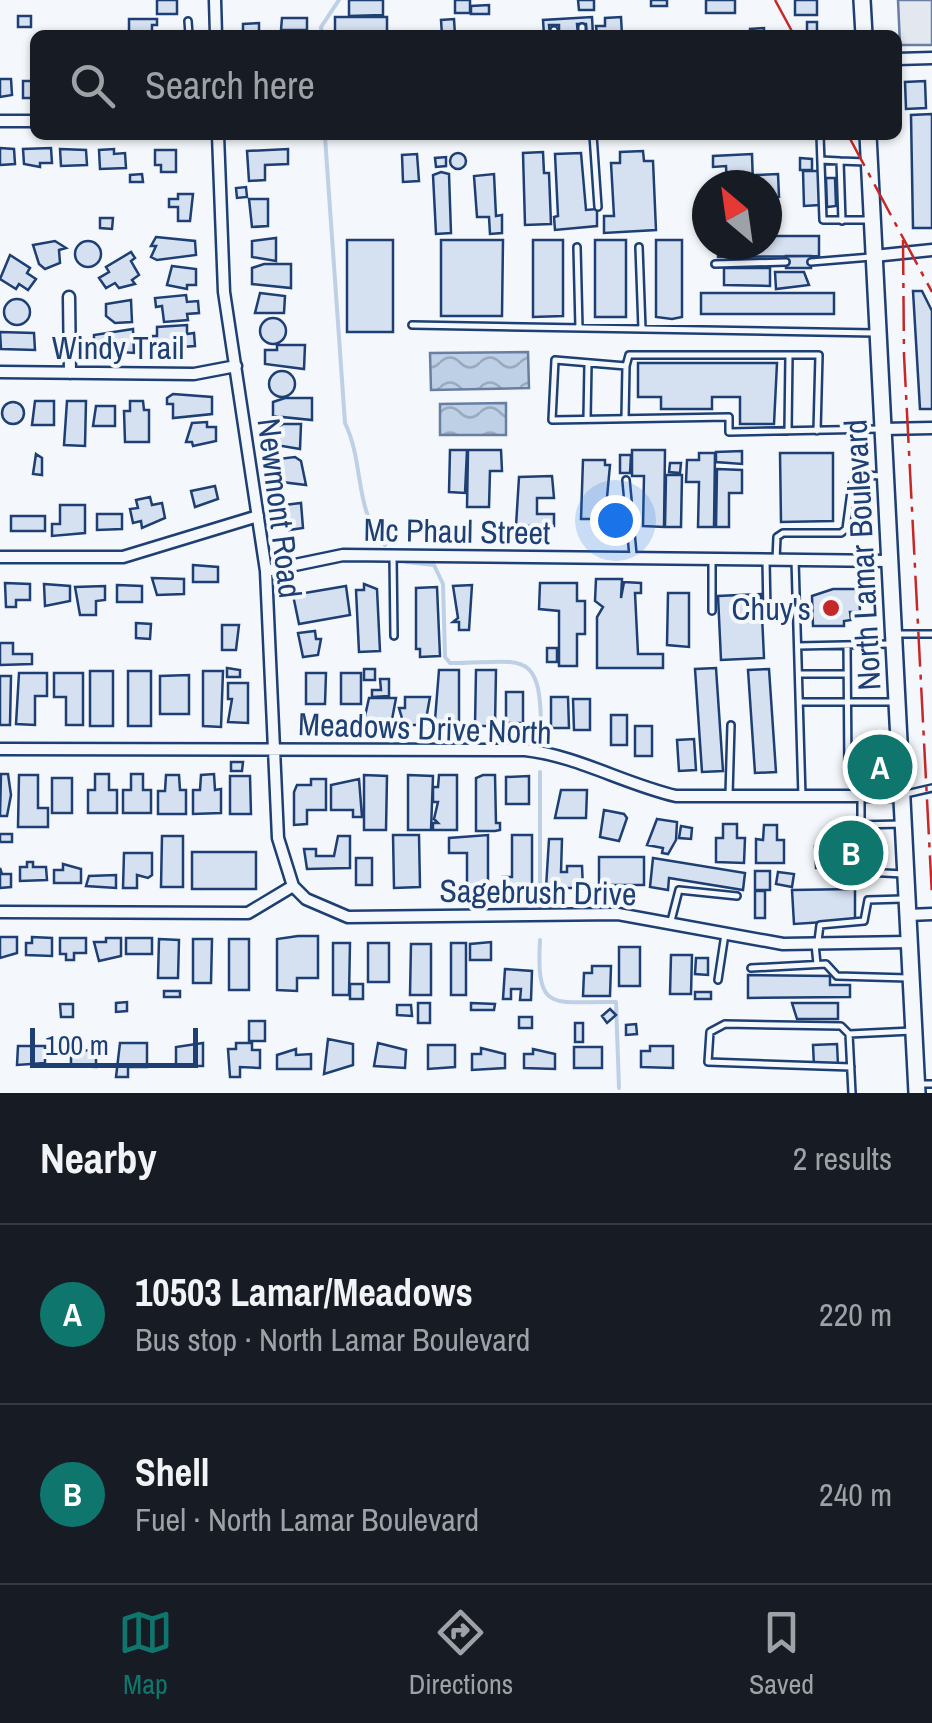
<!DOCTYPE html>
<meta charset="utf-8">
<style>
body{margin:0;font-family:"Archivo Narrow",sans-serif;background:#20242c;color:#f1f3f6}
.compass{position:absolute;left:692px;top:170px;width:90px;height:90px;border-radius:50%;background:#171b24;box-shadow:0 2px 8px #0004;rotate:331deg}
.scale{position:absolute;left:30px;bottom:25px;width:168px;box-sizing:border-box;padding-left:10px;border:5px solid #1d3f73;border-top:0;font-size:28px;line-height:35px;white-space:nowrap;color:#1d3f73;-webkit-text-stroke:8px #f4f7fb;paint-order:stroke}
.you{position:absolute;left:615px;top:520px;width:35px;height:35px;margin:-25px;border:8px solid #fff;border-radius:50%;background:#1a73e8;box-shadow:0 0 0 15px #1a73e833}
.badge{display:grid;place-items:center;width:65px;height:65px;border-radius:50%;background:#0f766e;color:#fff;font-size:32px;font-weight:700}
.pin{position:absolute;translate:-50% -50%;border:5px solid #fff;box-shadow:0 2px 10px #0006}
.list{margin:0;padding:0;list-style:none}
h2{display:flex;justify-content:space-between;align-items:center;height:130px;margin:0;padding:0 40px;font-size:42px}
h2 small{font-size:32px;font-weight:400;color:#9ea1a6}
.list li{display:grid;grid-template-columns:65px 1fr auto;gap:30px;align-items:center;box-sizing:border-box;height:180px;padding:0 40px;border-top:2px solid #363941}
.list b{display:block;font-size:38px;white-space:nowrap}
.list p{margin:0;font-size:32px;white-space:nowrap;color:#9ea1a6}
.list em{font-size:32px;font-style:normal;color:#9ea1a6}
.icon{flex:none;width:55px;height:55px;fill:none;stroke:currentColor;stroke-width:2;stroke-linecap:round;stroke-linejoin:round}
.map{position:relative;flex:none;width:932px;height:1093px;overflow:hidden}
.search{position:absolute;background:#171b24;box-shadow:0 2px 8px #0004;left:30px;right:30px;top:30px;height:110px;display:flex;align-items:center;gap:25px;box-sizing:border-box;padding:0 35px;border-radius:15px;color:#9ea1a6;font-size:38px}
.sheet{height:490px;background:#171b24}
nav{display:flex;justify-content:space-around;align-items:center;box-sizing:border-box;height:140px;border-top:2px solid #363941;background:#171b24;font-size:28px;color:#9ea1a6}
nav a{display:grid;justify-items:center;gap:5px}
nav .on{color:#0f766e}
.map>svg:first-child{display:block}
</style>
<div class="map">
<svg width="932" height="1093" viewBox="0 0 932 1093">
<defs>
<pattern id="water-waves" width="16" height="10" patternUnits="userSpaceOnUse" patternTransform="scale(2.5)"><rect width="16" height="10" fill="#bed0e5"/><path d="M0 5q4-4 8 0t8 0" fill="none" stroke="#9aaabe"/></pattern>
</defs>
<rect width="100%" height="100%" fill="#f4f7fb"/>
<path fill="#e3e8f0" stroke="#687fa3" stroke-width="2.5" d="M898,0H932V45H900Z"/>
<path fill="url(#water-waves)" stroke="#687fa3" stroke-width="2.5" d="M528,352L529,388L431,390L430,353Z
M506,403V435H440V404Z"/>
<g fill="none" stroke-linecap="round" stroke-linejoin="round">
<path stroke="#bed0e5" stroke-width="4" d="M322,35L321,27L339,0
M325,137L345,423C365,465 353,508 385,545
M406,562L434,565L443,584L445,657L450,663C522,663 541,646 541,730
M540,891V772
M540,940C536,1014 552,1001 616,1002L619,1088"/>
</g>
<path fill="#d5e0f0" stroke="#1d3f73" stroke-width="2.5" d="M157,0H177V14H157Z
M349,0H383V15L349,16Z
M455,0H470V13H455Z
M578,0H594V10H579Z
M651,0H667V6H651Z
M706,0H735V13H706Z
M795,0H817V15H795Z
M489,5V14H471V6Z
M18,16H31V27H18Z
M335,17H387V35H335Z
M592,17L593,35H587L586,24H577L578,35H559V25H549L550,35H544L543,20Z
M621,17L622,35H597L596,26H605V18Z
M282,18H307V30H281Z
M129,19H157V25H152V35H129Z
M454,19L455,35H442L441,20Z
M807,22H817V35H807Z
M259,23V35H243V24Z
M764,28V35H750V29Z
M0,79H11L12,95L0,97Z
M23,81H35V98H23Z
M925,81L926,108L906,109L905,82Z
M932,114V228H913L911,115Z
M0,148L14,149L15,164L0,165Z
M51,148L52,163H40V167L24,164L23,149Z
M60,149L86,150L87,165L61,166Z
M114,149V154L125,153L126,168L100,169L99,150Z
M288,149V164L265,165V180L249,181L247,151Z
M155,150H176V172H161V165H155Z
M643,151L644,161H653L656,230L604,233V216H614L611,163H620V152Z
M543,152L544,173H549L551,224L525,225L523,153Z
M450 161a8 8 0 1 1 16 0a8 8 0 1 1-16 0Z
M581,153L586,210L597,209V226L555,230L554,217L558,216L555,154Z
M417,154L419,181L403,182L402,155Z
M752,154L753,185H727L726,166L713,167V156Z
M446,157V166L436,167L435,158Z
M800,158L812,159V170H800Z
M803,171H819L820,205L804,206Z
M441,172L449,174L451,233L436,234L433,175Z
M142,174L143,182H130V175Z
M494,174L496,216L502,215V233L490,234L489,217H477L474,176Z
M778,174L779,197L773,198V215H767V185H757V175Z
M826,178H835L836,206L827,207Z
M246,187L247,197L237,198L236,188Z
M178,194H193L190,221H178V207H169V199H178Z
M249,199H268V226L252,227Z
M100,218H113L112,229L100,228Z
M767,236H819V256L718,257V245H767Z
M156,237L195,241L196,255L157,260L151,257L156,246H151Z
M276,238V261L252,257V241Z
M347,240H393V332H347Z
M441,240H503L502,316H441Z
M533,240H563V316L533,317Z
M595,240H626V317H595Z
M656,240H682V317L672,319L656,317Z
M55,241L66,248L59,250L60,263L45,269L39,264L33,245Z
M75 254a13 13 0 1 1 26 0a13 13 0 1 1-26 0Z
M131,252L135,258L131,261L139,275L132,280L135,284L119,288L115,283L106,288L99,278L109,272L106,267Z
M10,255L30,268L27,273L36,279L28,290L19,284L16,289L0,279Z
M786,256H811V268H786Z
M264,264H291V288L252,284V268Z
M172,266L196,269V285H187V289L167,285Z
M724,268H770V286L724,285Z
M775,272H804L809,285L776,289Z
M913,291H922L932,311V409H920Z
M260,293L285,296L284,313H255Z
M701,293H834V314H701Z
M186,295L187,302L198,301L199,313L187,314L188,320L164,322L162,306L156,307L155,298Z
M4 312a13 13 0 1 1 26 0a13 13 0 1 1-26 0Z
M131,300L132,322L115,323L106,316V304Z
M260 331a13 13 0 1 1 26 0a13 13 0 1 1-26 0Z
M187,325V334L194,333L195,346L152,349L151,336H157V327Z
M133,329L134,353L94,350V335Z
M0,332L34,333L35,350L1,349Z
M277,345H305L304,369L265,364V350H277Z
M638,363H777L774,424H740V397H712V409H661V397H638Z
M269 384a13 13 0 1 1 26 0a13 13 0 1 1-26 0Z
M173,394L212,397V414L173,418V404H167V398Z
M285,398H312V420L273,416V402Z
M35,401H54V425H32Z
M67,401H86L85,446L64,445Z
M130,401H143L144,410H149V442H125L124,411H130Z
M2 413a11 11 0 1 1 22 0a11 11 0 1 1-22 0Z
M96,406H115V426H93Z
M207,422V427H216V441L193,446L192,442H186L192,423Z
M283,424H301L300,449L276,445V427Z
M450,450H467L465,493L449,492Z
M468,450H501L502,471H490L489,507H467Z
M632,450H665L664,527L643,526L644,476H632Z
M742,451V464L716,462V452Z
M699,453H715L714,527H698L699,482H686L687,460H699Z
M780,453H833V521L781,522Z
M36,454L42,458V475L33,474Z
M620,455H631L630,473H620Z
M295,457L301,461L306,485L282,482L278,459Z
M583,460H605V465H610L605,519H581Z
M670,463H681L680,473L669,472Z
M717,469L742,470V493H729V527H716Z
M666,475H682L681,527H665Z
M552,476L554,498H537V514H554V526H516L519,477Z
M215,486L218,499L195,507L191,491Z
M150,497L152,505L162,503L165,518L142,528L141,521L133,523L130,509L138,508L136,500Z
M301,503L303,528L289,530L284,505Z
M60,505H85V533L52,536V524H60Z
M97,514H122V529L97,530Z
M11,516H45V531H11Z
M193,565L218,567V582H193Z
M152,578L184,579V594L157,595Z
M596,579H622L621,598L624,582L641,583V593H635L638,654H663V668H597V617L603,607L595,601Z
M5,583L30,584V600H16V607H6Z
M540,583H577V601H585V634H577V666H559V611L539,609Z
M44,584L70,586V601L45,606Z
M364,584L377,589L380,651L359,652L356,590H364Z
M117,585L142,586V602H117Z
M472,585L469,630H459V622H453L458,618L453,586Z
M105,586V600L96,601V615H80L75,587Z
M346,586L350,615L299,624L293,595Z
M437,587L440,656L420,657V649H416V588Z
M833,589H859L860,612H850L851,620L844,621V626H813L812,596Z
M668,593H689V647L667,645Z
M761,594L764,658L721,660L718,596Z
M136,623L151,624L150,639L136,638Z
M222,625H239L236,650H222Z
M315,631L316,639H321L318,655L303,657L298,633Z
M0,643H13V654H32V664L0,665Z
M547,648H557V662H547Z
M227,668L240,670V677H227Z
M716,668L723,771L702,772L695,669Z
M364,669H375V680H364Z
M769,669L776,772L755,773L748,670Z
M439,670H459V726H438L435,720Z
M476,670H496L495,726H475Z
M90,671H113V726H90Z
M128,671H151V726H128Z
M203,671H223L221,727L203,726Z
M19,673H47V696H35V725L16,724Z
M54,673H83V725H66V697H54Z
M306,673H326L325,704H306Z
M341,673H361V704H341Z
M189,675V714H160V676Z
M0,676H11L10,725H0Z
M380,679H389V696L372,697V690H381Z
M228,683H248V723L228,722L232,699H228Z
M506,692H523V723H506Z
M405,697H430L425,725H404L399,708H405Z
M551,697H568L569,728H551Z
M369,698H396L391,725H363Z
M573,699H590V730H574Z
M611,715H627V745H611Z
M635,726H652V756H635Z
M694,739L696,770L679,771L677,740Z
M231,762H243L242,771H231Z
M1,774H8L11,795L7,816H0Z
M95,774H109V790H117V813H88V790H95Z
M131,774H143V790H151V813H123V790H131Z
M214,774L215,790L221,789V813L193,814V790H200L201,775Z
M19,775H38V808H48V827H18Z
M166,775H179L180,790H186V814H158V791H165Z
M364,775L387,776L386,830H364Z
M408,775L433,776L431,830H408Z
M439,775H457V830H433V823H438L434,819L438,802H433V787H438Z
M483,775H495L496,823H500V830L495,831H476V778Z
M230,776H250L251,814H230Z
M529,776V804H506V777Z
M52,778H72V813H52Z
M311,779H326V810H307V824L294,825V792L297,785H311Z
M359,779L362,817H353V810H331V785Z
M561,790H587L586,818H555Z
M604,810L624,814L627,818L619,841L600,837Z
M657,819L677,822L676,840L668,854L662,853L663,848L647,845Z
M723,824H737V838H745L744,863L716,862V838H723Z
M764,825H777V840H784V863H756V839L763,840Z
M681,826L692,828L691,839L679,838Z
M0,834H12V842H0Z
M393,835H419L420,887L394,888Z
M488,835V887H467V853H449V838Z
M512,835H532V887H504L503,877H512Z
M162,836H183V887H161Z
M338,836H350V868L307,869L304,849H316V856H334Z
M549,839H562L561,872H567V866H582L583,888H546Z
M842,842L843,867L816,868L815,846Z
M870,844L871,861L851,862L850,845Z
M192,852H256V889H192Z
M124,853H152V875L148,878L137,875V888H123Z
M599,857H644V885H599Z
M356,858H372V885H356Z
M653,858L745,873L743,890L669,878L668,890L650,887Z
M27,862H33V867H46L47,880L20,881V867H27Z
M63,864L81,869V883H54V870H63Z
M0,868L2,874H11V887L0,888Z
M755,871H770V890H755Z
M778,872L794,874L792,887L776,884Z
M116,875V888L86,886L89,876Z
M855,889V920L794,924L792,890Z
M755,891H765V918H755Z
M298,936H318V978H297V991L277,990V939Z
M0,937H17V953L0,958Z
M32,937L52,938V956L26,955V943H32Z
M60,938H86V953H74V960H66V954H60Z
M106,938H121V956L99,961L94,942H106Z
M126,938H152V954H126Z
M159,939L179,940L178,978H158Z
M193,939H212L211,983H193Z
M229,939H249V990H229Z
M491,942V960H470V944Z
M333,943H350L349,995H333Z
M368,943H389V982H368Z
M451,943H466V995H451Z
M411,944H431V995H410Z
M619,947H640V986H619Z
M671,955H692L691,994H670Z
M696,958H708V975L695,974Z
M592,966H611L610,996H583L584,973H592Z
M505,969L532,971L531,1000H520L521,989H511V999H503Z
M748,975L830,976V985H850V997L748,998Z
M350,984H363V999H350Z
M164,991H180V997H164Z
M695,992H711V999H695Z
M127,1002V1011L116,1012V1003Z
M418,1003H430V1023H418Z
M471,1003L495,1004L494,1010H471Z
M792,1003H838V1019H797Z
M60,1004H73V1017H61Z
M397,1005H411L412,1016L397,1015Z
M610,1009L616,1015L607,1023L602,1016Z
M519,1017H532V1028H519Z
M249,1021H265V1041H249Z
M575,1023H583V1042H575Z
M636,1024L637,1034L626,1035V1025Z
M328,1039L353,1044V1065L324,1074Z
M120,1043H147V1067H128V1077H116Z
M203,1043V1066H176V1047Z
M236,1043H252V1050H260V1068L240,1067V1077H230L228,1049H236Z
M378,1043L406,1050L405,1068L374,1066Z
M837,1044L838,1065L814,1066L813,1045Z
M428,1045H455V1067L428,1069Z
M18,1046H45V1063L17,1065Z
M650,1046H673V1068L641,1067V1051H650Z
M574,1047H602V1068H574Z
M481,1048L505,1054V1068L472,1070V1054H481Z
M296,1049V1055L311,1054V1069H277V1055Z
M533,1049L555,1054V1069L524,1068V1054H533Z
M96,1050V1067L71,1066V1051Z"/>
<g fill="none" stroke-linecap="round" stroke-linejoin="round">
<defs>
<path id="lane" d="M188,21L189,35
M582,27V35
M554,30V35
M593,135L598,207
M820,135L823,220H869
M821,160L840,161L842,221
M840,161L866,162
M577,247L579,328
M639,247L642,329
M811,262L871,257
M715,264L786,262
M412,325L875,333
M625,418L626,366
M587,419L588,363
M788,431L789,355
M817,431L819,355H629L626,366L555,360L552,420L729,417V432L880,429
M626,480L633,555
M393,555L394,636
M766,560L767,613
M776,560L777,537L783,533H841L846,529L852,484L865,475L881,476
M795,560L802,797
M712,611V562
M896,634H932
M847,645L848,769
M798,646L890,644
M799,674H846
M800,702H892
M906,794L932,788
M729,795L731,725
M903,824L856,825L846,832L847,871L903,874
M861,825V798
M671,921L679,890L737,896
M818,941L820,925L864,921L868,900L903,899
M815,944L817,964
M751,968L826,964L837,976L908,978
M718,980L725,934
M849,1034L841,1026L725,1024L710,1032L708,1062L851,1067
M919,1084H932
M852,1093L849,1034L912,1031"/>
<path id="street" d="M215,0L216,35
M897,59L932,58
M0,121H35
M218,135L224,292L266,571L278,838L293,886L306,899L348,917L618,914L783,944L909,942
M874,256L932,250
M69,297L70,373
M0,372L194,374L236,366
M883,429L932,428
M0,557H123L258,516
M266,571L343,555L890,561
M0,749L525,750C578,756 624,784 676,796H902
M0,912L248,913L293,886
M908,915L932,914"/>
<path id="primary" d="M862,0L864,35
M868,135L917,1093"/>
</defs>
<use href="#lane" stroke="#1d3f73" stroke-width="10"/>
<use href="#street" stroke="#1d3f73" stroke-width="15"/>
<use href="#primary" stroke="#1d3f73" stroke-width="20"/>
<use href="#lane" stroke="#f4f7fb" stroke-width="5"/>
<use href="#street" stroke="#f4f7fb" stroke-width="10"/>
<use href="#primary" stroke="#f4f7fb" stroke-width="15"/>
<path stroke="#c62828" stroke-width="2.5" stroke-dasharray="35 8 5 8" stroke-linecap="butt" d="M775,0L794,35
M848,135L932,292
M903,240L904,355L932,896"/>
</g>
<circle fill="#c62828" stroke="#f4f7fb" stroke-width="4" cx="831" cy="608" r="10"/>
<g text-anchor="middle" dominant-baseline="central" stroke-width="8" stroke-linejoin="round" paint-order="stroke">
<g font-size="32" fill="#1d3f73" stroke="#f4f7fb">
<text x="118" y="347">Windy Trail</text>
<text transform="translate(280 508) rotate(83)">Newmont Road</text>
<text transform="translate(457 531) rotate(1)">Mc Phaul Street</text>
<text transform="translate(862 555) rotate(-93)">North Lamar Boulevard</text>
<text transform="translate(425 728) rotate(2)">Meadows Drive North</text>
<text transform="translate(538 892) rotate(1)">Sagebrush Drive</text>
</g>
<g font-size="32" fill="#1d3f73" stroke="#f4f7fb" text-anchor="end">
<text x="811" y="608">Chuy's</text>
</g>
</g>
</svg>
<svg class="compass" viewBox="-18 -18 36 36"><path d="M0-13l5 13h-10z" fill="#e53935"/><path d="M0 13l5-13h-10z" fill="#9ea1a6"/></svg>
<div class="scale">100 m</div>
<div class="you"></div>
<div class="pin badge" style="left:880px;top:767px">A</div>
<div class="pin badge" style="left:851px;top:853px">B</div>
<div class="search"><svg class="icon" aria-label="search" viewBox="0 0 24 24"><circle cx="10" cy="10" r="6"/><path d="M15 15l6 6"/></svg>Search here</div>
</div>
<section class="sheet">
<h2>Nearby<small>2 results</small></h2>
<ul class="list">
<li><span class="badge">A</span><div><b>10503 Lamar/Meadows</b><p>Bus stop · North Lamar Boulevard</p></div><em>220 m</em></li>
<li><span class="badge">B</span><div><b>Shell</b><p>Fuel · North Lamar Boulevard</p></div><em>240 m</em></li>
</ul>
</section>
<nav>
<a class="on"><svg class="icon" aria-label="map" viewBox="0 0 24 24"><path d="M3 6l6-2 6 2 6-2v14l-6 2-6-2-6 2zM9 4v14M15 6v14"/></svg>Map</a>
<a><svg class="icon" aria-label="directions" viewBox="0 0 24 24"><path d="M12 3l9 9-9 9-9-9zM9 14v-3h6M13 9l2 2-2 2"/></svg>Directions</a>
<a><svg class="icon" aria-label="saved" viewBox="0 0 24 24"><path d="M7 4h10v16l-5-4-5 4z"/></svg>Saved</a>
</nav>
